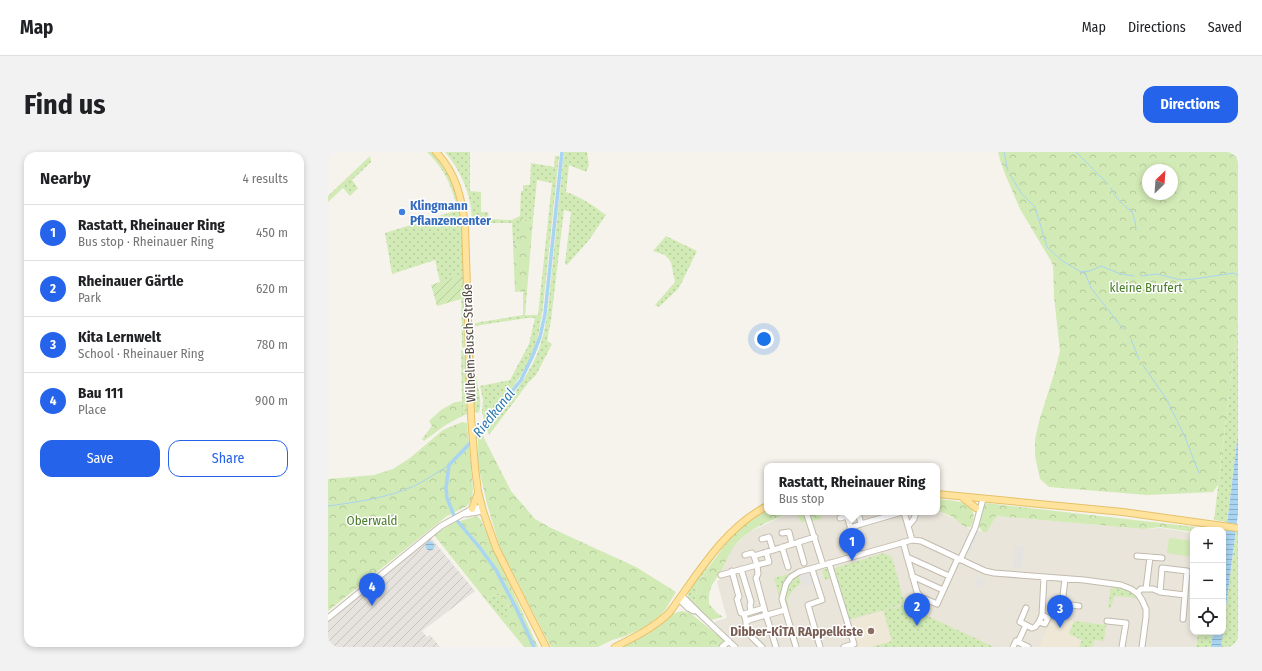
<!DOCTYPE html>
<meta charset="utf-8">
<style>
body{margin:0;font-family:"Fira Sans Condensed",sans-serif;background:#f2f2f2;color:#202124}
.controls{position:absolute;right:12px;bottom:12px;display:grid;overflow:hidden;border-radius:8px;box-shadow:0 2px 6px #0003}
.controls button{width:36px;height:36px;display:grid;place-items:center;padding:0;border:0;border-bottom:1px solid #e0e0e0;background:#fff;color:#202124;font:20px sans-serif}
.compass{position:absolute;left:814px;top:12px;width:36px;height:36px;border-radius:50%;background:#fff;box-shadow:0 2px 6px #0003;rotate:25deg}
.you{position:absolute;left:436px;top:187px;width:14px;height:14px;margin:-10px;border:3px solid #fff;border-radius:50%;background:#1a73e8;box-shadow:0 0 0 6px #1a73e833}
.badge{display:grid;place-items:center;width:26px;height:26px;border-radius:50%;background:#2563eb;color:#fff;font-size:13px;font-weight:700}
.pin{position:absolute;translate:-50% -33px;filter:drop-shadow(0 1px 2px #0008)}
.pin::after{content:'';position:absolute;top:21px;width:14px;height:12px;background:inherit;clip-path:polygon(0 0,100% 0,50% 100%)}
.popup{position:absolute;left:436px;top:311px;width:176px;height:52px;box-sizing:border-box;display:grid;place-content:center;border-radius:8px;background:#fff;filter:drop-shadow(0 1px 3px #0005);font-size:13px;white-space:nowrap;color:#757577}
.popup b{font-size:15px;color:#202124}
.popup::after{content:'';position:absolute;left:50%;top:100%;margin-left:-8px;border:8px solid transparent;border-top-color:#fff}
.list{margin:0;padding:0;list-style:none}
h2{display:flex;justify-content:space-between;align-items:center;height:52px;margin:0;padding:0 16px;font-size:17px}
h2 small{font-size:13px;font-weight:400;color:#757577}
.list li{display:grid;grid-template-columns:26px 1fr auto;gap:12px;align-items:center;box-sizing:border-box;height:56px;padding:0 16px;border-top:1px solid #e0e0e0}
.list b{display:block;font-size:15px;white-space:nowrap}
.list p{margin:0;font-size:13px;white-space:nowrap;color:#757577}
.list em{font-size:13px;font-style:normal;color:#757577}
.actions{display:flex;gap:8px;padding:12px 16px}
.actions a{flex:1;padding:9px 0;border:1px solid #2563eb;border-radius:12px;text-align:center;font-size:14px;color:#2563eb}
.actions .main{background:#2563eb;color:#fff}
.icon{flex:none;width:22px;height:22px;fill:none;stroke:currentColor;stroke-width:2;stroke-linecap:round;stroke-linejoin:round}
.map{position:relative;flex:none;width:910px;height:495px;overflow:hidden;border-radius:12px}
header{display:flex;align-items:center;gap:24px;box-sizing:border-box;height:56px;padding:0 20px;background:#fff;border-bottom:1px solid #e0e0e0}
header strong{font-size:19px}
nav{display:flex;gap:22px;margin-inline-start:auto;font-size:14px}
.intro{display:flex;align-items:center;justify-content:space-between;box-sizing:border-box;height:96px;padding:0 24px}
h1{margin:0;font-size:28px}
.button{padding:10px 18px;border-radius:12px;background:#2563eb;color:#fff;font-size:14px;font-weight:700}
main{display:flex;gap:24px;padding:0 24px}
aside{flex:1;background:#fff;border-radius:12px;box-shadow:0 2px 6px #0003}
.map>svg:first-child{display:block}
</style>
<header>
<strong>Map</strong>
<nav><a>Map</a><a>Directions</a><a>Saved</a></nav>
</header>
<div class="intro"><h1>Find us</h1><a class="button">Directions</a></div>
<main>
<aside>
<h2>Nearby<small>4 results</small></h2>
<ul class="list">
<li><span class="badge">1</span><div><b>Rastatt, Rheinauer Ring</b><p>Bus stop · Rheinauer Ring</p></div><em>450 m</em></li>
<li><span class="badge">2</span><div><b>Rheinauer Gärtle</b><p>Park</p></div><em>620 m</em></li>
<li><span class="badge">3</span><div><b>Kita Lernwelt</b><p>School · Rheinauer Ring</p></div><em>780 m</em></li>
<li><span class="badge">4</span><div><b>Bau 111</b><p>Place</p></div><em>900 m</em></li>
</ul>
<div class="actions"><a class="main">Save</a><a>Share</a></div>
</aside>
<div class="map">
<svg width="910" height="495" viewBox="0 0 910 495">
<defs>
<pattern id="industrial-furrows" width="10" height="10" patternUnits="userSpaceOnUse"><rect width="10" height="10" fill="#e6e2dd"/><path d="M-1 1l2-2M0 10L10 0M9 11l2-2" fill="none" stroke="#c7c3be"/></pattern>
<pattern id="grass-dots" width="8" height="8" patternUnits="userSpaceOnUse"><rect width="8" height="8" fill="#d2eab5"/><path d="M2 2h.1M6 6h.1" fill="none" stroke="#b6ca9c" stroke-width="1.8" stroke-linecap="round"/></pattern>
<pattern id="forest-crowns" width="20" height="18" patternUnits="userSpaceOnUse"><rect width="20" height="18" fill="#d2eab5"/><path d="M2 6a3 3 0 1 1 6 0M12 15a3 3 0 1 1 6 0" fill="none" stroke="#b6ca9c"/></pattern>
<pattern id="garden-furrows" width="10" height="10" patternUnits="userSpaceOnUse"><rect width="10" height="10" fill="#d2eab5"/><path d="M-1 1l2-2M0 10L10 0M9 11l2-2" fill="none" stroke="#b6ca9c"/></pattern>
<pattern id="water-rules" width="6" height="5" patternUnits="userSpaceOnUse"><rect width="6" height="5" fill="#a9d4f2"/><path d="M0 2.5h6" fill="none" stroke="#8caec5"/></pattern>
</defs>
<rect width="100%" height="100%" fill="#f6f3ec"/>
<path fill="#eae5da" d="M609,359L629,368L643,378L659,380L668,364L816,377L833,376L865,381V480H870L868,495H412L387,471L388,469L399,466L389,430L394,424L391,421L403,399L408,392L421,380L464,360L469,361L474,371L480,370L495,360H609Z"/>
<path fill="url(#industrial-furrows)" d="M103,386L147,439L94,479L99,485L102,483L112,495H0V470Z"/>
<path fill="#efe8d6" d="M555,459L564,489L544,495H530L522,469Z
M724,467L746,469L741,482L754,488L751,495H711Z"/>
<path fill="url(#grass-dots)" d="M99,0H104L116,13L128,36L135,65L138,193L135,196H134L133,124L112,130L107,108L64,122L57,81L130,58C123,33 118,19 99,0Z
M117,0H142V39L153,40V60H160L161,67L184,68L192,64L193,39H195V33H202L203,11L226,15L227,4H231L215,155C212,173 210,191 202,207C191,230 173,250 157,270L154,261L155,248L152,234L182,228L201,192L207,166H199L147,174V171L195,163V139H199L197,163H210L224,31L209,28L205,68L192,67V92L185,93L184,71H144C143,64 144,57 142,51C139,33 129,14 117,0Z
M236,0H259L261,13L258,20L241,13L238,40C253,45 266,54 278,63L261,88L239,113L237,112L243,60L236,58L223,168L219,189L224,192L208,223L200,231L161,283L159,277C178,251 202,225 212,194C216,182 218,169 220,157Z
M42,4L43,10L24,28L30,36L22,44L15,36L0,50V44Z
M338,84L369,99L353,132L349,138L331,155L327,153L347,130L343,110L337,103L325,99Z
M910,167V281L899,370L886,368Z
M143,197H146C146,206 146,214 148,223C149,235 155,248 151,260L149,261L145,259Z
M133,198L138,201L139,262L134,264V253L130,250L134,249Z
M885,376L898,378L895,405V378H885Z
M908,379H910V495H893Z
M393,396L369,432L367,452L370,457C363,450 356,447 362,437Z
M556,401L564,405L576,449L575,452L555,458L576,453L666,495H544L564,489L555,458L523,467L521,466L505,418L507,416Z
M500,416L504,426L497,428L494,418Z
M467,420L456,430L451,444L446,426Z
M471,423L473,432C466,435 463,441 459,448L461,455L459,456C455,443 458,430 471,423Z
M783,435C794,436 802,438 810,446L787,444L782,456H780Z
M170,441L185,459L173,467L157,447Z
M746,469L778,473L776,489L767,488L764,495H751L754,488L741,482Z
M870,480H885L883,495H868Z"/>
<path fill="url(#forest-crowns)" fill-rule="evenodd" d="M670,0H910V167L890,333L885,340L819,343L721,335L712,327L707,304V287L712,266L726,222L732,199L726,145L725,114L723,109L692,57L677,22L672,8ZM820,18H844V42H820Z
M192,67L205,68L199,139L187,140L185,93L192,92Z
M127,250H130L134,253V264L116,274L96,289L94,287L104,274L101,269L113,258Z
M134,270L139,271L145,337L144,347L139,354L119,364L0,459V327L46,323L65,317L82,306L115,278Z
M152,273L156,286L183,339L207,367L223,376L308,415L348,440L337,458L330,465L315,476L295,485L284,488L270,495H223L172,396L159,352L150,313V287L148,275Z
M609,347C627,349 654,348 643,375C636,377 632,370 627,367C622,363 615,361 609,359Z
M658,351L885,377L884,378H865V380L832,375L816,377L668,364L659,380H655C653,378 651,375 651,374C650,369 655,355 658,351Z
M439,358V360H464C442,369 416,377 403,399C399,406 396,414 392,421C384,432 380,437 381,452L389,461L395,465L383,468L370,457L367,452L369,432L403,384L410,377Z
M467,360H475L479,369L474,371Z
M482,360H492L493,367L484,369Z
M149,364L153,368L210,495H196L173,467L184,458L170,441L157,447L106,383L125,371Z
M354,459L362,461L397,489L389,495H292L324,478L346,461Z"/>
<path fill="url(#garden-furrows)" d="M133,123V147L109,154L103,133Z"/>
<path fill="#d2eab5" d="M841,386L865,389L864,405L839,401Z"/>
<path fill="#e5e3e0" d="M647,381L651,382L641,403L638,401Z
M687,393L696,394L694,417L685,416Z
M489,418L492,429L474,435L471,423Z
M650,424L658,428L654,436L646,432Z"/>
<path fill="url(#water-rules)" d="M910,281V362L895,478V406Z
M97.5 394a4.5 4.5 0 1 1 9 0a4.5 4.5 0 1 1-9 0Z
M885,480H895L893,495H883Z"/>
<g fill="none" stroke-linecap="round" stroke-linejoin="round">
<path stroke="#a9d4f2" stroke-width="1" d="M676,0L680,19
M748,0L780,32
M683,24L693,41L707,55L719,95L733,108L758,123L763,136L796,178
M783,36L788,45L799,56L804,59L807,69L808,78
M753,120L762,119L773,114L793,122L806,124
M813,124L829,122L853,128L866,127L905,121L910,123
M803,187L811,207
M815,213L839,248L857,285L871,321
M0,354C29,350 59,346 86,334C98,328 110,320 121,313"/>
<path stroke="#a9d4f2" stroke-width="3.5" d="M206,495L189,458L168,418L152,396L127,366L119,346L118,336L121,313L151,282L193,228L205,203L212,185L217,162L234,0"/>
<defs>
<path id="minor" d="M478,360L495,413
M576,360L584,388
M138,362L155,359
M512,366L519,364
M533,372L574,360
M580,374L586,367L588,360
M522,376L533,372L530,360L519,364L531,403
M454,381L461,380L464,392
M434,387L441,385L445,398
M470,390L476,411
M575,390L589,440L593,445L609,452L630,406
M454,395L460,415
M438,400L441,410L429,413L426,404L487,385
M417,403L424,401L426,404
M809,404L834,406
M579,405L621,424
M632,408L647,376L655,347
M501,411L526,492L516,495
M429,413L430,422L428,426L436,456
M413,417L423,450L422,453L423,459
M484,417L494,448L480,453L492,495
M404,419L411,445L409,447L413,461L416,462L418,469L438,463L436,456L416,462
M393,423L429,413
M584,424L615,438
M737,427L734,452L751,454
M818,437L822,405
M832,440L834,416L859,419L855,467
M809,441L813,437H825L832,440L857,443
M354,444L372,462L407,495
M351,447L360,456L366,459
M698,456L692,470L704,476L707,475L711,470
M438,463L448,495
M439,463L457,458
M714,463L720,466L717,472L711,470L714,463L716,425
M0,466L113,374L144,357L154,355
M418,469C417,481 426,487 434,495
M779,469L798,471L794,495
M688,489L700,495
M394,495L401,489
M468,495L454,447L458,432L463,425L471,420L584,388L593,389L657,419L666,421L756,428L793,433L803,437L810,442L814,448L818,457V465L814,495
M685,495L688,489L691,488L698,473"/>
<path id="major" d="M108,0C128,21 133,44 137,72L143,264L147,316L150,339L155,359L168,396L218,495
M609,342L795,360L910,376
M635,346L648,356
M144,357L150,341
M287,495C307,485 325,476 341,461C370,422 395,377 439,354"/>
</defs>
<use href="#minor" stroke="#c2bbae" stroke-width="7"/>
<use href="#major" stroke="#e6c16a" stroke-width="8"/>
<use href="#minor" stroke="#fff" stroke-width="5"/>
<use href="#major" stroke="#ffe39c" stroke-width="6"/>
</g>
<circle fill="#3f7fe0" stroke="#fff" stroke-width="1.5" cx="74" cy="60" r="4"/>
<circle fill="#8d6e63" stroke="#fff" stroke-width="1.5" cx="543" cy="479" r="4"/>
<g text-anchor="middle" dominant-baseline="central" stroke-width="3" stroke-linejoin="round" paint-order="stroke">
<g font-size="13" font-weight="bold" fill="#366cbe" stroke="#fff" text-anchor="start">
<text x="82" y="53">Klingmann<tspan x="82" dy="15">Pflanzencenter</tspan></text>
</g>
<g font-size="13" fill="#4a7f2a" stroke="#fff">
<text x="818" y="135">kleine Brufert</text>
<text x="44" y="368">Oberwald</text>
</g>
<g font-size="13" fill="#4b4439" stroke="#fff">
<text transform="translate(141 191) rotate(-92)">Wilhelm-Busch-Straße</text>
</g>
<g font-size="13" font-weight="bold" fill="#785e54" stroke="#fff" text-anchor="end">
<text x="535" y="479">Dibber-KiTA RAppelkiste</text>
</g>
<g font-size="14" font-style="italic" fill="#2e7ab2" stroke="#fff">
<text transform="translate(166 261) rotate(-51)">Riedkanal</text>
</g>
</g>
</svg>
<div class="controls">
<button>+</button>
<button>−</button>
<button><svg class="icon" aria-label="locate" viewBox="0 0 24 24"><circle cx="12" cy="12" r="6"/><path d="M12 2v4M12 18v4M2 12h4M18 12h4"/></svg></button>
</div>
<svg class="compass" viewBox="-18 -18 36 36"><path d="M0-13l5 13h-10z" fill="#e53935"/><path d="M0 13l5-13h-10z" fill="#757577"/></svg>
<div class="you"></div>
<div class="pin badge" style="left:524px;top:409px">1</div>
<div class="popup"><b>Rastatt, Rheinauer Ring</b>Bus stop</div>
<div class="pin badge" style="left:589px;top:474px">2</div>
<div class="pin badge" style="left:732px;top:476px">3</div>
<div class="pin badge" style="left:44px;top:454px">4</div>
</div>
</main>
